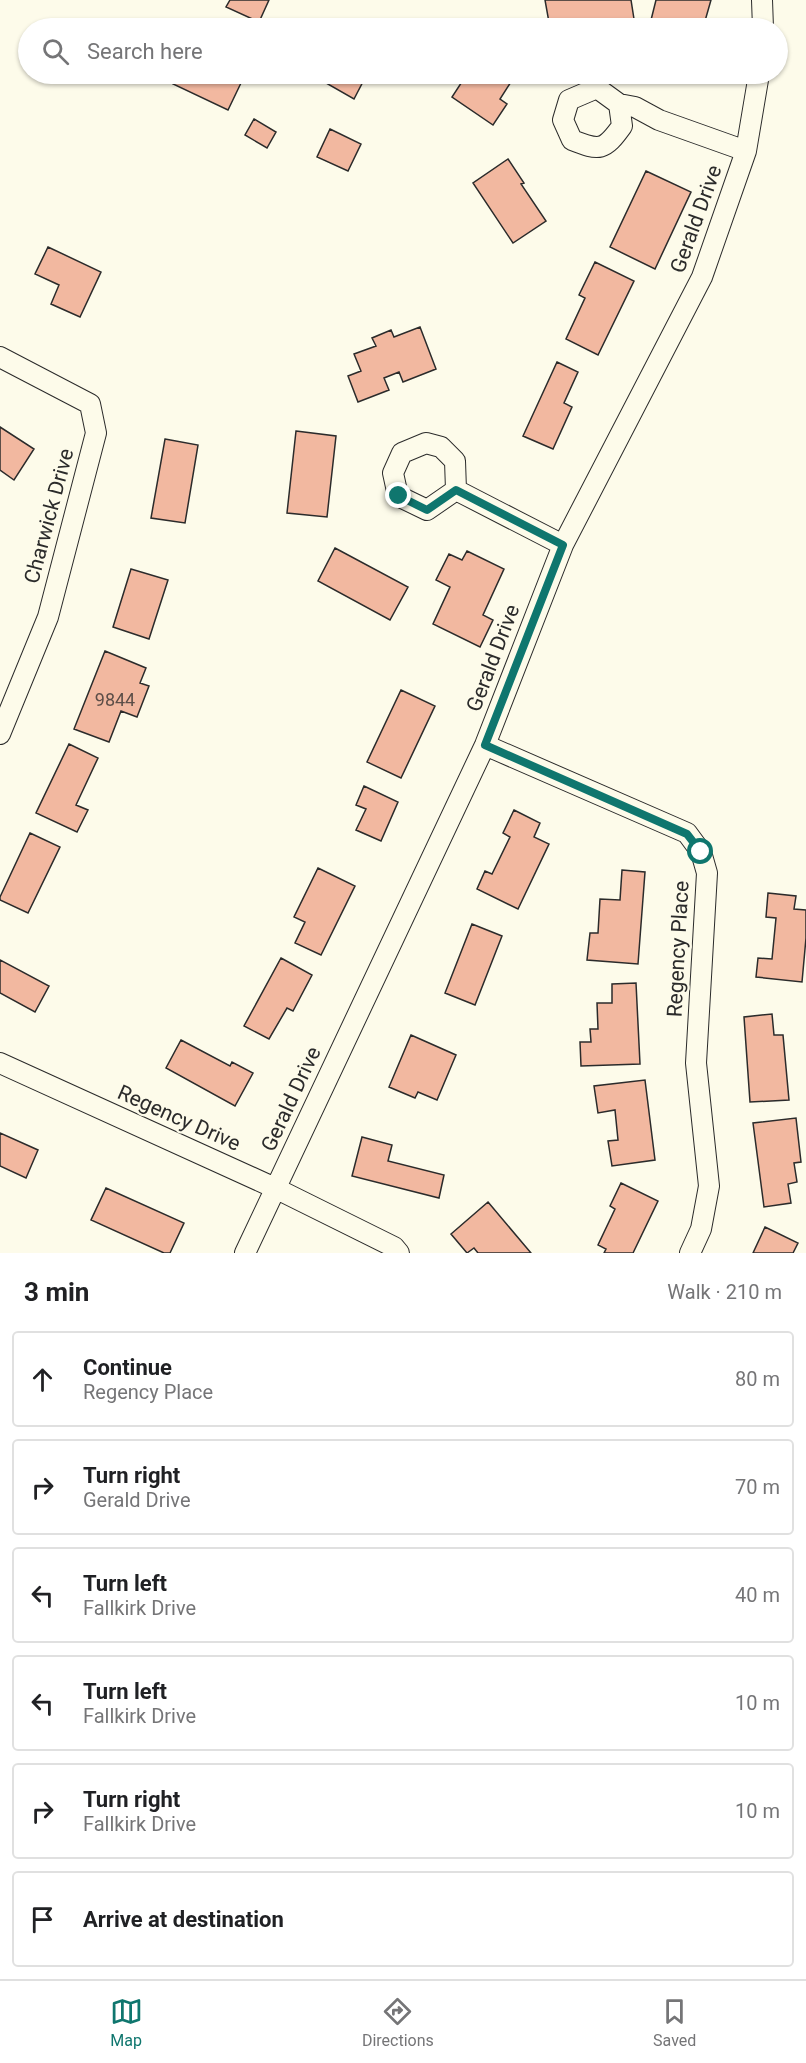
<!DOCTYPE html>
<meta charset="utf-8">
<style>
body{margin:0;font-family:Roboto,sans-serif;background:#f2f2f2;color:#202124}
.stop{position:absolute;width:18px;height:18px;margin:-14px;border:4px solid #0f766e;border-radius:50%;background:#fff}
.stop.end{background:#0f766e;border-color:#fff;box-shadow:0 2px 6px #0008}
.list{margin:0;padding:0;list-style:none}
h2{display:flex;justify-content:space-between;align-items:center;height:78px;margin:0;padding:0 24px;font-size:26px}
h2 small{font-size:20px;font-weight:400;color:#757577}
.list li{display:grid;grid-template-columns:39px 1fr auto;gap:18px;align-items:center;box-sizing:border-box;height:96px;margin:0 12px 12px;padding:0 12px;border:2px solid #e0e0e0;border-radius:6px}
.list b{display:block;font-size:22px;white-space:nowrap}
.list p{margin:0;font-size:20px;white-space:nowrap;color:#757577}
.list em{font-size:20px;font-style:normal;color:#757577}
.icon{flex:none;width:33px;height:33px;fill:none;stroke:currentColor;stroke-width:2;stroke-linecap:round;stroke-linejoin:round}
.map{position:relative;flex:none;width:806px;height:1253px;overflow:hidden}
.search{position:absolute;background:#fff;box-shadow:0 2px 4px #0004;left:18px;right:18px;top:18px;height:66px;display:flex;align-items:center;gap:15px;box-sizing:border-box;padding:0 21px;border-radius:33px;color:#757577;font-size:22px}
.sheet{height:726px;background:#fff}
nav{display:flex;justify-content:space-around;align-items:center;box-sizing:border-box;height:84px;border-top:2px solid #e0e0e0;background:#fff;font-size:16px;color:#757577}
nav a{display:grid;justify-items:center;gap:3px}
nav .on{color:#0f766e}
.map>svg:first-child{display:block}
</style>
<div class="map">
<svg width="806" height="1253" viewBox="0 0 806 1253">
<rect width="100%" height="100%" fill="#fdfbea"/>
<path fill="#f2b8a0" stroke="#2b2b2b" stroke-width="1.5" d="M230,0H269L259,22L226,7Z
M545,0H631L634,19L573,28H550Z
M656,0H711L703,28H649Z
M178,74H220L241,83L228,110L173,84Z
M331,74H367L354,99L326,83Z
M467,74H516L500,99L507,104L493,125L452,97Z
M254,119L276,132L267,148L245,135Z
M330,129L361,144L348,171L317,157Z
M508,159L524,183L521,184L546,221L513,243L473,183Z
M646,171L691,192L655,269L610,247Z
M48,247L101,272L80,317L51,304L59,285L35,274Z
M595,262L634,281L598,355L566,339L585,298L579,295Z
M420,327L436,369L403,382L399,372L384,378L389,390L358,402L348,376L361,371L354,354L376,346L372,338L391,330L394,337Z
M557,362L578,372L564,403L572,407L553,449L523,436Z
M0,427L34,449L14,480L0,470Z
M296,431L336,436L327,517L287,513Z
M165,439L198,445L185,523L151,518Z
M335,548L408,587L390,620L318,581Z
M467,551L504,569L483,615L493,620L480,647L433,624L450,587L436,580L449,554L462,560Z
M131,569L168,580L149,639L113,627Z
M105,651L146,668L140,683L149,686L137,717L121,711L109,742L74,729Z
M401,690L435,706L401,778L367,762Z
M69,744L98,758L76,805L88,810L77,832L36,813Z
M364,786L398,802L381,841L356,830L366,809L356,805Z
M514,810L540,823L534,837L549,844L518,909L477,889L485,871L492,874L510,837L503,833Z
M30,833L60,847L28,913L0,900V897Z
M318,868L355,886L321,955L295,943L305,922L294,917Z
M622,870L645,872L638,964L587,960L590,933H598L600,899L620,900Z
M768,893L796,896L794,909L806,910V938L802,982L756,977L758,958L772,959L776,918L766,917Z
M472,924L502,936L475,1005L445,993Z
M281,958L312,975L293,1011L287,1008L269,1039L244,1026Z
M0,960L49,986L35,1012L0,993Z
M636,983L640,1064L581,1066L580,1042H591L590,1029H598L597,1003H612V984Z
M772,1014L774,1035H783L789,1100L750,1102L744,1017Z
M411,1035L456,1055L437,1100L418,1092L415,1098L389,1087Z
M181,1040L230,1066L232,1062L253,1073L235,1106L166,1068Z
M645,1080L655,1160L612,1166L608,1141L618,1140L615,1110L598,1113L594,1086Z
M796,1118L801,1162L794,1163L797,1182L788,1184L791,1203L764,1207L753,1123Z
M0,1133L38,1150L26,1178L0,1166Z
M362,1137L392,1145L388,1161L444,1175L439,1198L352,1176Z
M621,1183L658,1201L633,1253H604L606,1249L598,1245L615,1209L610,1206Z
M106,1188L184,1223L170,1253H164L91,1220Z
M488,1202L531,1253H478L474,1248L467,1253L451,1234Z
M765,1227L798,1243L793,1253H753Z"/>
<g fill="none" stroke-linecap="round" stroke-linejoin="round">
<defs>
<path id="minor" d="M762,0L763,28
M619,104L622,126C604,151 600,151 572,140L563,120L569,100L597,88L619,104L635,107L659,120L746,151
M0,357L90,404L96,433L48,617L0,734
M426,443L441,447L455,461L456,490L427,510L398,496L393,473L402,453Z
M456,490L563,545
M485,745L687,833L701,852L707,873L696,1063L709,1186L701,1229L690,1253
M0,1063L275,1188L394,1247L399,1253
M245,1253L485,745L563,545L702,277L746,151L759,74"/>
</defs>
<use href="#minor" stroke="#2b2b2b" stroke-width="22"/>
<use href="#minor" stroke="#fdfbea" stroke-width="20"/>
</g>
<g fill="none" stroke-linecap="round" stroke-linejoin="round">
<path stroke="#0f766e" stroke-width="8" d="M399,496L427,510L456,490L563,545L485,745L687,834L701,852"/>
</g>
<g text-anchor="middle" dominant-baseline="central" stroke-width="4.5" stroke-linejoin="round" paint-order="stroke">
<g font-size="18" fill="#5d4e48">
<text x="115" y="699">9844</text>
</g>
<g font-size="21" fill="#2b2b2b" stroke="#fdfbea">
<text transform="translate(696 219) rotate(-70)">Gerald Drive</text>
<text transform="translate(49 516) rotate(-75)">Charwick Drive</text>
<text transform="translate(493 658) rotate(-69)">Gerald Drive</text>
<text transform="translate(678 949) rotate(-87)">Regency Place</text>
<text transform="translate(291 1099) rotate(-65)">Gerald Drive</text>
<text transform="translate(179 1118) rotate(24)">Regency Drive</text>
</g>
</g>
</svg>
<div class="stop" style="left:701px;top:852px"></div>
<div class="stop end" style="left:399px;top:496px"></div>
<div class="search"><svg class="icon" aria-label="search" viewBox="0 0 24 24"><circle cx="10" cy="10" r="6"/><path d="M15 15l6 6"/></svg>Search here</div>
</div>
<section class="sheet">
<h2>3 min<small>Walk · 210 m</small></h2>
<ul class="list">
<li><svg class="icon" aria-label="ahead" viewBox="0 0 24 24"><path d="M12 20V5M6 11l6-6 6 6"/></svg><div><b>Continue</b><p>Regency Place</p></div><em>80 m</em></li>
<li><svg class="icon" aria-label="right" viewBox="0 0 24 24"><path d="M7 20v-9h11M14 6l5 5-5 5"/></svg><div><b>Turn right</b><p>Gerald Drive</p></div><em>70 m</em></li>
<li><svg class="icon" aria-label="left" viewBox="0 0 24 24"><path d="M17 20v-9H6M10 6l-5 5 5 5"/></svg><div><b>Turn left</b><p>Fallkirk Drive</p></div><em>40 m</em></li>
<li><svg class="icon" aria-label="left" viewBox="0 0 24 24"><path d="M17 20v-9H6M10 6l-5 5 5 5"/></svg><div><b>Turn left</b><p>Fallkirk Drive</p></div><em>10 m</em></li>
<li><svg class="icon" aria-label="right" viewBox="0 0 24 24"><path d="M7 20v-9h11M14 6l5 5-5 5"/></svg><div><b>Turn right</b><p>Fallkirk Drive</p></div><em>10 m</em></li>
<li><svg class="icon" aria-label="arrive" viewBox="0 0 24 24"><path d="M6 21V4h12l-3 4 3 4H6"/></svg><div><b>Arrive at destination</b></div></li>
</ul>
</section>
<nav>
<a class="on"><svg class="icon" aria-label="map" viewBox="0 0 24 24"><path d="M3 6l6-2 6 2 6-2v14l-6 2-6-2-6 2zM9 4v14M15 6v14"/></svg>Map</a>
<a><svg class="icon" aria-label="directions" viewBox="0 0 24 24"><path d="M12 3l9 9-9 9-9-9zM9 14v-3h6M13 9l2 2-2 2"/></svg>Directions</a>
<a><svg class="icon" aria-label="saved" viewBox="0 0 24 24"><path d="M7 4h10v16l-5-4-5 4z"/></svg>Saved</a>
</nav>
